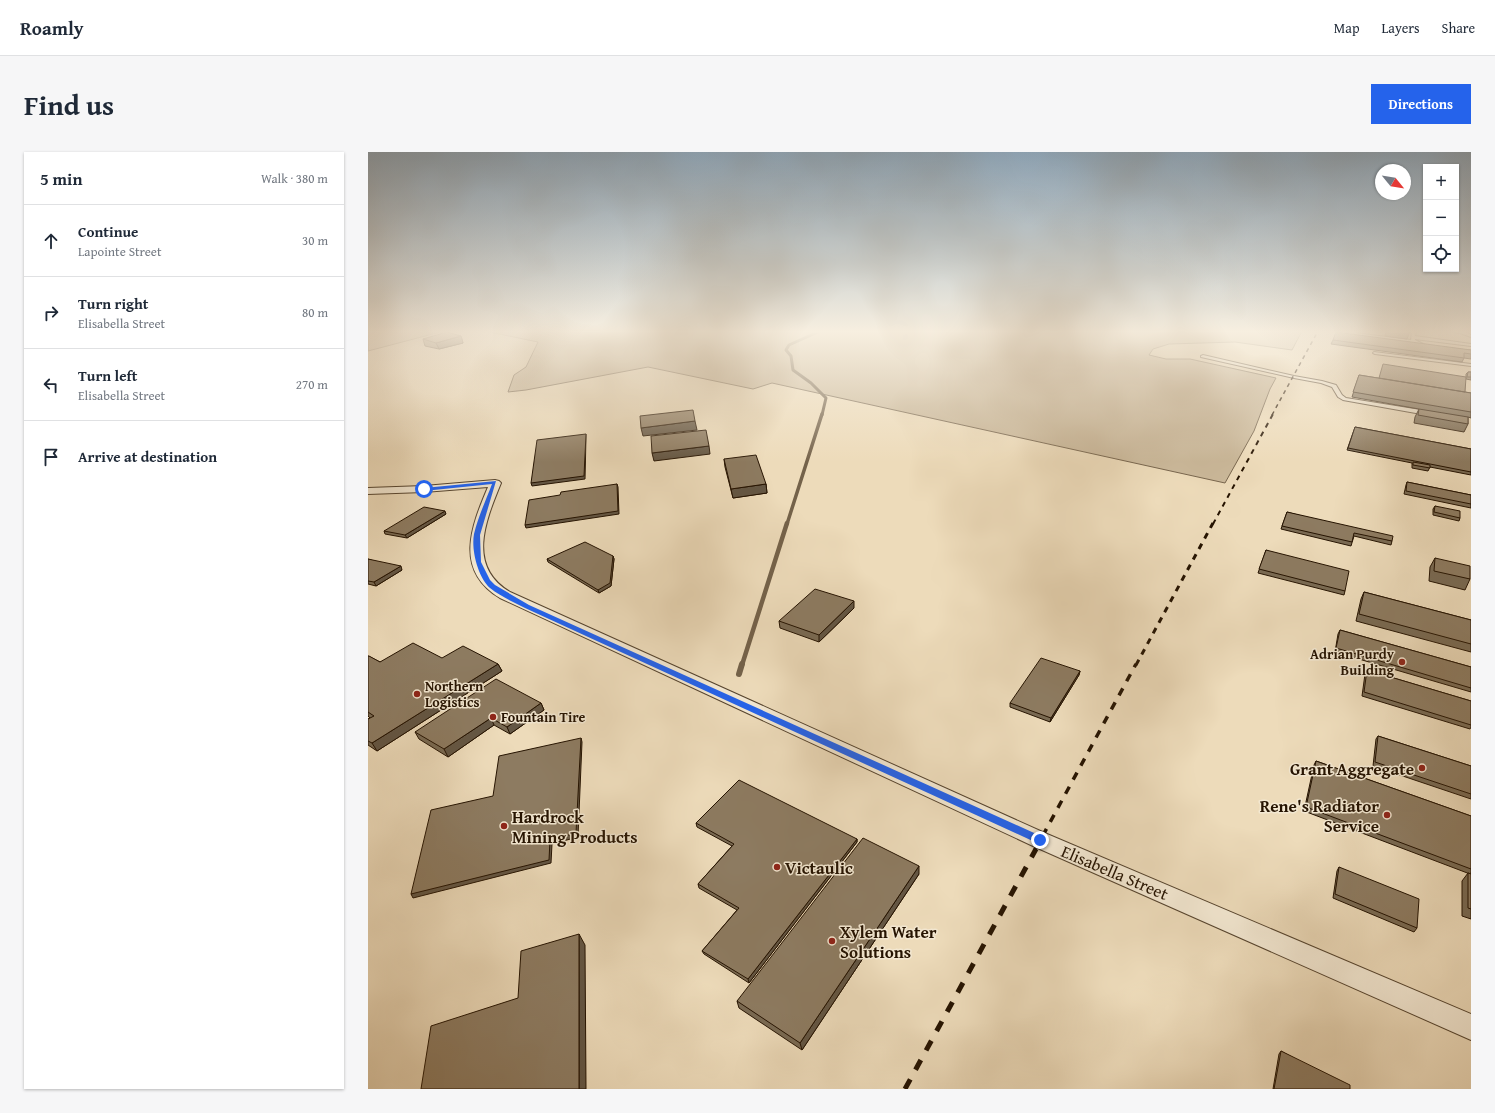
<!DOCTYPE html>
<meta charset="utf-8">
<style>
body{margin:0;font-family:"Gentium Book Plus",serif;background:#f6f6f7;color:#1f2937}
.controls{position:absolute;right:12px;top:12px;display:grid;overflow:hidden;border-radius:0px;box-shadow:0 1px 3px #0004}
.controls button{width:36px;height:36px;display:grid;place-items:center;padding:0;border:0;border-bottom:1px solid #e0e1e3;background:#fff;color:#1f2937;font:20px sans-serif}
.compass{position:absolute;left:1007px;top:12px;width:36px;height:36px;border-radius:50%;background:#fff;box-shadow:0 1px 3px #0004;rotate:120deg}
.stop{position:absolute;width:12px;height:12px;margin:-9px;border:3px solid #2563eb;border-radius:50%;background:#fff}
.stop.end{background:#2563eb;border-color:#fff;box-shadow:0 1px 4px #0008}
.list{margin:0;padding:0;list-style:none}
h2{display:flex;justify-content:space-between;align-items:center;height:52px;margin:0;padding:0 16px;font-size:17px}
h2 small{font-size:13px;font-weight:400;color:#747a83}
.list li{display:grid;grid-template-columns:26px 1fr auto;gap:12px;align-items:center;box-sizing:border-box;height:72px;padding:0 16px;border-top:1px solid #e0e1e3}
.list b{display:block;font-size:15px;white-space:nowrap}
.list p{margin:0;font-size:13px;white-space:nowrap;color:#747a83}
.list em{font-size:13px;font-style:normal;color:#747a83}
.icon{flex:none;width:22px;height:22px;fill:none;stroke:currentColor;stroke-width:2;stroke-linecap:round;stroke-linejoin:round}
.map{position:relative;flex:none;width:1103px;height:937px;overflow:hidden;border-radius:0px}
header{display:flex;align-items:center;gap:24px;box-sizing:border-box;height:56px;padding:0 20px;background:#fff;border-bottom:1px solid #e0e1e3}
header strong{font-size:19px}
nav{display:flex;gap:22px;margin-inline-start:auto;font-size:14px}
.intro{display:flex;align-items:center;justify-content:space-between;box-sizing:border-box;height:96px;padding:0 24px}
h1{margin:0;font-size:28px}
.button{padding:10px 18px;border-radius:0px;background:#2563eb;color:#fff;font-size:14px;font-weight:700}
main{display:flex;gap:24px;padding:0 24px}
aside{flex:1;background:#fff;border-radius:0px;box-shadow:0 1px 3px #0004}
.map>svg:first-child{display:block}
</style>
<header>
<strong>Roamly</strong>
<nav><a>Map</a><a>Layers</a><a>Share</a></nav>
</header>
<div class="intro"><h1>Find us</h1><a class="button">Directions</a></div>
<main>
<aside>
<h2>5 min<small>Walk · 380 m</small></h2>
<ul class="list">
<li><svg class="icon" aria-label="ahead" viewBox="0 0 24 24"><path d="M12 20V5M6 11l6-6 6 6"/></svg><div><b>Continue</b><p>Lapointe Street</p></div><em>30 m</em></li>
<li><svg class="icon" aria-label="right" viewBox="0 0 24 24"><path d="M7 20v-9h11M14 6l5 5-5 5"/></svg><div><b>Turn right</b><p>Elisabella Street</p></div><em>80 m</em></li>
<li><svg class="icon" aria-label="left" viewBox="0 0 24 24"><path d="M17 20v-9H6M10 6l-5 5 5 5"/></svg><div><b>Turn left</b><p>Elisabella Street</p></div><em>270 m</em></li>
<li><svg class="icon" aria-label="arrive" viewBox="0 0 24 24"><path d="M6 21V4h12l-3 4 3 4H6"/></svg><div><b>Arrive at destination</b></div></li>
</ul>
</aside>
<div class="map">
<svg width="1103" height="937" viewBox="0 0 1103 937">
<rect width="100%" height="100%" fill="#eddbba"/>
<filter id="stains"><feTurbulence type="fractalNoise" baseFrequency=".005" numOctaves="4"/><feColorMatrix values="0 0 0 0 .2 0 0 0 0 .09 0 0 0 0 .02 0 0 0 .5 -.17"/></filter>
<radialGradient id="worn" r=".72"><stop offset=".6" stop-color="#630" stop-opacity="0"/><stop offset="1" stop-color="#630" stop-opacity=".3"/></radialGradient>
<path fill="#cbb99b" stroke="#78664e" d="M0,179H76L0,199Z
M117,179H934L924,198L867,190L801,192L785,197L781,203L798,207H822L908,226L902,237L886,279L857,331L404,231L385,237L280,215L158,238L140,240L146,223L158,215L170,190Z"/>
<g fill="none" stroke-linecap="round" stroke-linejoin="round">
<path stroke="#74624a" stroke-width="3" d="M452,179L421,193L418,198L423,204L425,218L443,231L458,246L454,263"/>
<path stroke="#74624a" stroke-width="3.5" d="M419,372L454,262"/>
<path stroke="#74624a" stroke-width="4.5" d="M374,513L419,371"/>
<path stroke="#74624a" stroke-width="6" d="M371,522L374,512"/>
<defs>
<path id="service" d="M984,179H988L987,181L1043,188L1044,179H1048L1047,184L1103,192V194L1047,187V188L1057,193L1056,195L1046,191L985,183L983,182Z
M1081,179H1096L1103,183V185L1092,181Z
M1006,200L1103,212V214L1007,202L1005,201Z
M835,203L926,224L954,229L968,233L974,243L978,246L1059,259L1062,261L1059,263L975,248L970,245L964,235L953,231L926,226L833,205V204Z"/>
<path id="minor" d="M127,328L131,329L133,331C118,368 98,414 142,440L679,682L1103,862V888L665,694L132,446C86,418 103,375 120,335L56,340L0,342V336L56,334Z"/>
</defs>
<use href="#service" stroke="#57452f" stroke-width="2"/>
<use href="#minor" stroke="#57452f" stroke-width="2"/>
<use href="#service" fill="#f3e8d2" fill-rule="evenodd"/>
<use href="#minor" fill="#f3e8d2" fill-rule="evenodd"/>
<path stroke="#251301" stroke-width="1.5" stroke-dasharray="4 4" stroke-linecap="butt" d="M904,263L950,179"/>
<path stroke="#251301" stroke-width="2" stroke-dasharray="5 5" stroke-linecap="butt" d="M845,372L905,262"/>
<path stroke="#251301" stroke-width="3" stroke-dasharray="6 6" stroke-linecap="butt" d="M768,513L845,371"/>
<path stroke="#251301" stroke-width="3.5" stroke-dasharray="8 8" stroke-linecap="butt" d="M667,698L768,512"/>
<path stroke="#251301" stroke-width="5" stroke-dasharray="11 11" stroke-linecap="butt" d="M537,937L668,697"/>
</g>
<path fill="#796a53" stroke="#251301" d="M1018,179H1042L1039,187L1017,184Z
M93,184L95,191L71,197L57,194L55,187Z
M965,188L1103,198V207L1096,206L1094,210L963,192Z
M1100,220H1103V228L1098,227V222Z
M991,223L1103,241V266L1100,265V272L1096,280L1046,271L1047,265L1051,257L984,245Z
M987,275L1103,297V323L1062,315L1060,319L1044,316V311L979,298Z
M356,307L398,332L399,341L365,346L357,315Z
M1039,330L1103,343V356L1036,342L1038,333Z
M1067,354L1092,366L1091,369L1065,363V357Z
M919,360L1024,389L1023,393L986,384L983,394L913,377Z
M78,362L39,386L17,382L16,379Z
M898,398L977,439L976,443L890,421Z
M245,404L246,407L243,434L231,441L180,410L179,407Z
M1067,406L1102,427L1097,438L1061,429L1062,415Z
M0,407L34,418L8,434L0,432Z
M996,440L1103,468V500L988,469L993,447Z
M486,456L451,490L412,476L411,469Z
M972,478L1103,515V540L967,500L970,482Z
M0,504L12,510L130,512L134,519L9,599L0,593V567L2,566L0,564Z
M999,518L1103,549V575L1102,577L994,544L997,522Z
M712,519L711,523L682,570L642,555V551Z
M173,551L176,558L142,582L126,573L80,605L51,587L47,580Z
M1010,584L1103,614V647L1005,614L1008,587Z
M948,609L1103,664V720L1102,722L936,659L946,613Z
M328,671L489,687V690L381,831L336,802L334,799L369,758L331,736L330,732L364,694L329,675Z
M971,715L1049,776L1046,780L965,746L969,719Z
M1100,721L1103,722V767L1094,764V729Z
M551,722L434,898L371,856L369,849Z
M913,899L982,937H905L911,902Z"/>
<path fill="#635644" stroke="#251301" d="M93,184L95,191L71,197L68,191Z
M327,269L329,278L275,284L273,276Z
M218,282V285L217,327L164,334L163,331Z
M341,294L342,302L286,309L284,301Z
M249,332L250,335L251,362L158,376L157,373Z
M398,332L399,341L365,346L363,337Z
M77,359L78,362L39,386L37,383Z
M245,404L246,407L243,434L231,441L230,438Z
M33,414L34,418L8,434L6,430Z
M486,449V456L451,490V483Z
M130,512L134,519L9,599L4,591Z
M712,519L711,523L682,570L683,566Z
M173,551L176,558L142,582L139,575Z
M123,566L126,573L80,605L76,597Z
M213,586L214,590L210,685L184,692L183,711L45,746L43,742L182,688Z
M489,687V690L381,831L380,827Z
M551,714V722L434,898L432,891Z
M211,782L217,793L218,937H211Z"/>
<path fill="#8d7b61" stroke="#251301" d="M79,180L93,184L68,191L55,187Z
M968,180L1103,198V202L1096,201V206L965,188Z
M1015,212L1098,225L1097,240L1011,226Z
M1100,220H1103V225H1099Z
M991,223L1103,241V260L985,240Z
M1051,257L1100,265V272L1050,263Z
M325,258L327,269L273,276L272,264Z
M987,275L1103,297V320L980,296Z
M338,278L341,294L284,301L283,284Z
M218,282L216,324L163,331L169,288Z
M388,303L398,332L363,337L356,307Z
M1045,310L1062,313V316L1045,313Z
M1039,330L1103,343V352L1038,339Z
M249,332L250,359L157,373L161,348L192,343L193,340Z
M1067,354L1092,359V366L1066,360Z
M56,355L77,359L37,383L16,379Z
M919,360L1025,384L1024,389L986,381L984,390L914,374Z
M217,390L245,404L242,431L230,438L179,407Z
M898,398L981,419L977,439L891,417Z
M1067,406L1102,414V427L1066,419Z
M0,407L33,414L6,430L0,429Z
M447,437L486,449L451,483L411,469Z
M996,440L1103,468V492L991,462Z
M972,478L1103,515V536L968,496Z
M45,491L74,506L95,494L130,512L4,591L0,589V567L6,564L0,560V504H1L12,510Z
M673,506L712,519L683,566L642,551Z
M999,518L1103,549V573L996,540Z
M128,527L173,551L139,575L123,566L76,597L47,580Z
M1010,584L1103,614V642L1007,610Z
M213,586L208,681L182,688L181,708L43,742L63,658L125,644L131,604Z
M948,609L1103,664V717L938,655Z
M371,628L489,687L380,827L334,799L371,756L330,732L366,692L328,671Z
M495,686L551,714L432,891L369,849Z
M971,715L1051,747L1049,776L967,742Z
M1100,721L1103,722V757L1100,756Z
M211,782V937H53L63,874L150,846L153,799Z
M913,899L982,933V937H906Z"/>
<linearGradient id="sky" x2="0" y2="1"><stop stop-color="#8fa8bc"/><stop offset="0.58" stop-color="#f7efe0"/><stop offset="1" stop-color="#f7efe0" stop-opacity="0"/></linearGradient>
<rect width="1103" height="310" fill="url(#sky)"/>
<path fill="#2563eb" d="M128,329L112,383L113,410L122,428L127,433L161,453L675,685L677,688L675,691H669L157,456C145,450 132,444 122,436C110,425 103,398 106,382C110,365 118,348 124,332L56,339L54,337L56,336Z"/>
<g fill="#8f2418" stroke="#f3e8d2" stroke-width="1.5">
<circle cx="1034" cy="510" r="4"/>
<circle cx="49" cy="542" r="4"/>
<circle cx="125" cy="565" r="4"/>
<circle cx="1054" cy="616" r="4"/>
<circle cx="1019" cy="663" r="4"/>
<circle cx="136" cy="674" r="4"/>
<circle cx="409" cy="715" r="4"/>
<circle cx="464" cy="789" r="4"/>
</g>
<g text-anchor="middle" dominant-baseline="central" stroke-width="3" stroke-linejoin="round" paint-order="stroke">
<g font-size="14" font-weight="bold" fill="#251301" stroke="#f3e8d2" text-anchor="start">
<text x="1026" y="502" text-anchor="end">Adrian Purdy<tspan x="1026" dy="16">Building</tspan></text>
<text x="57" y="534">Northern<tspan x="57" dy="16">Logistics</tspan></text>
<text x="133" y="565">Fountain Tire</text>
</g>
<g font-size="17" font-weight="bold" fill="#251301" stroke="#f3e8d2" text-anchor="start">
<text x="1046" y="616" text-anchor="end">Grant Aggregate</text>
<text x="1011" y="653" text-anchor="end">Rene's Radiator<tspan x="1011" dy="20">Service</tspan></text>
<text x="144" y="664">Hardrock<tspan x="144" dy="20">Mining Products</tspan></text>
<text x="417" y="715">Victaulic</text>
<text x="472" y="779">Xylem Water<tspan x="472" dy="20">Solutions</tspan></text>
</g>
<g font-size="17" fill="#251301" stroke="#f3e8d2">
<text transform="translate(747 720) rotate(23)">Elisabella Street</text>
</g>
</g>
<rect width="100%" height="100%" filter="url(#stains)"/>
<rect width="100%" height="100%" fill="url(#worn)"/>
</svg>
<div class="controls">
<button>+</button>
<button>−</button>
<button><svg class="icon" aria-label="locate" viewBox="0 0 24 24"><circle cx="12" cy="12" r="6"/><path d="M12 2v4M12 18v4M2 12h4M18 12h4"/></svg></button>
</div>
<svg class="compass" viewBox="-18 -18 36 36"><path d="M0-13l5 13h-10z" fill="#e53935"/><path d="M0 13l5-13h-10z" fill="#747a83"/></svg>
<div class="stop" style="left:56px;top:337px"></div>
<div class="stop end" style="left:672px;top:688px"></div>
</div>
</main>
